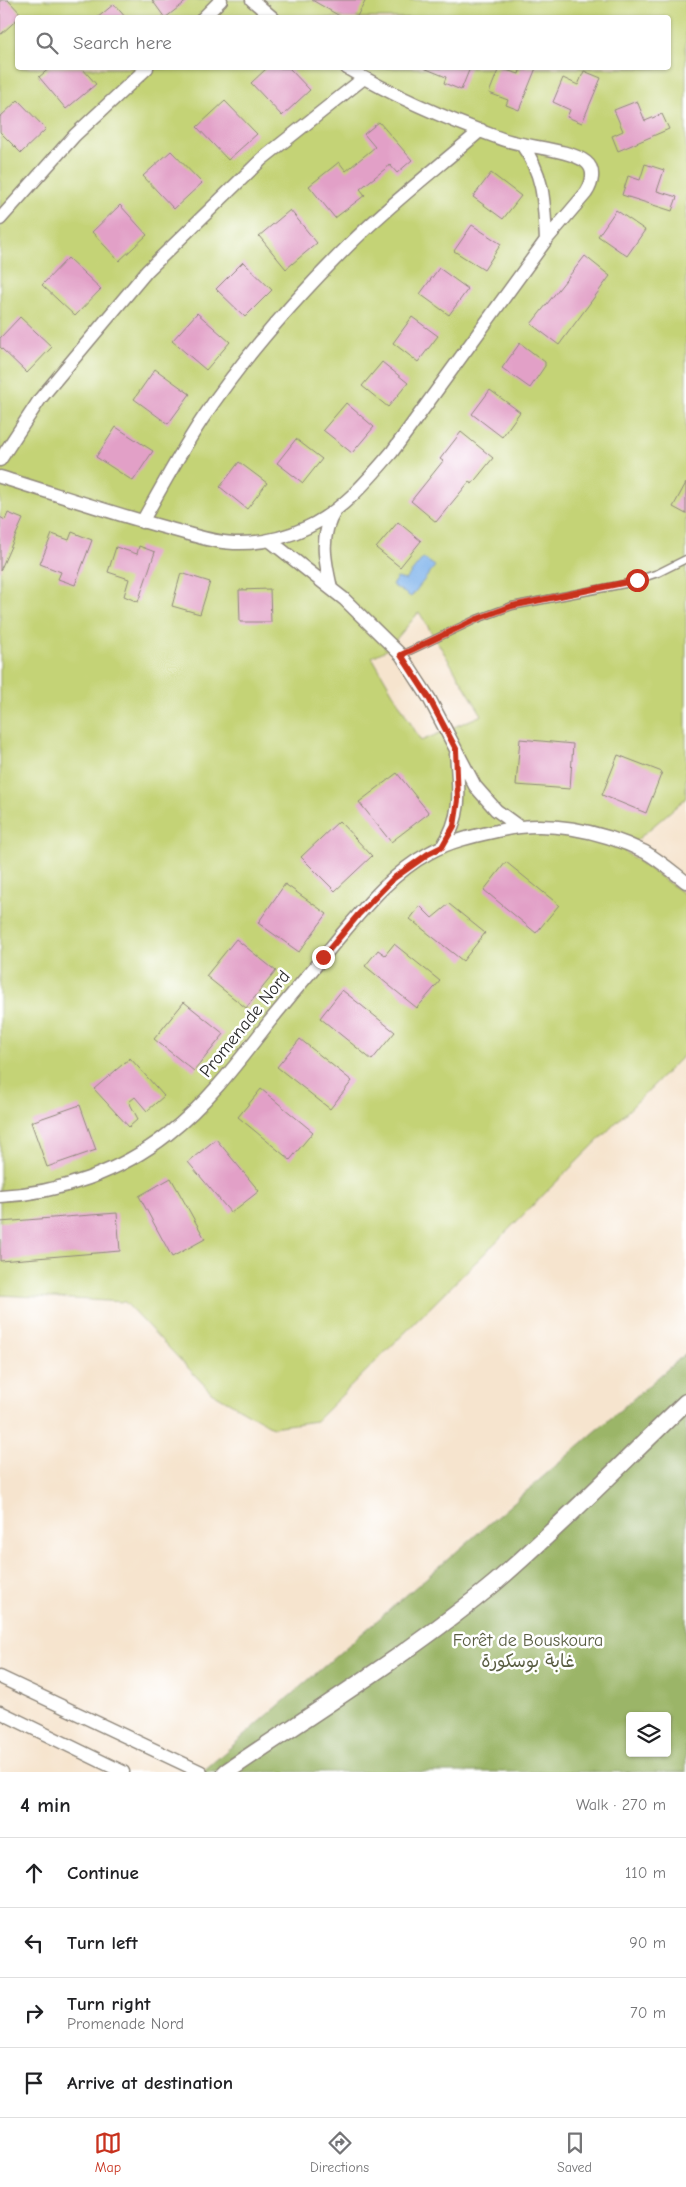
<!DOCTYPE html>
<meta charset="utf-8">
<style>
body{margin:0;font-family:"Comic Neue","Playpen Sans Arabic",sans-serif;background:#f6f6f6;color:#202124}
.controls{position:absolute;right:15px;bottom:15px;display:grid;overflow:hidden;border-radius:5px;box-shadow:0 1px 4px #0004}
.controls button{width:45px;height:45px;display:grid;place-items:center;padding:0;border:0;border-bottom:1px solid #e0e0e0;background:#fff;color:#202124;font:25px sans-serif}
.stop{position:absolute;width:15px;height:15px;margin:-11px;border:4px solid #c8321e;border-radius:50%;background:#fff}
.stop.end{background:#c8321e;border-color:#fff;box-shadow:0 1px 5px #0008}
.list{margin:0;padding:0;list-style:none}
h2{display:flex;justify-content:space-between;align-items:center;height:65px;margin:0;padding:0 20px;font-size:21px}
h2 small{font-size:16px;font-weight:400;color:#757577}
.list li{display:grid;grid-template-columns:32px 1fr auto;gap:15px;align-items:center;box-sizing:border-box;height:70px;padding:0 20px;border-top:1px solid #e0e0e0}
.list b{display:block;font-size:19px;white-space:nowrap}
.list p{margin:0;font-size:16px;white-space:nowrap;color:#757577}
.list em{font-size:16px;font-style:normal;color:#757577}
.icon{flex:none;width:28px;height:28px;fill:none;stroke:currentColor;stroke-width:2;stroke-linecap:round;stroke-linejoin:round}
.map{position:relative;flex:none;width:686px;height:1772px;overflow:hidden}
.search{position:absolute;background:#fff;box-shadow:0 1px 4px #0004;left:15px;right:15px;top:15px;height:55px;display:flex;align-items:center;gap:12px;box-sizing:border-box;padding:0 18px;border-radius:5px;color:#757577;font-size:19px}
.sheet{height:345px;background:#fff}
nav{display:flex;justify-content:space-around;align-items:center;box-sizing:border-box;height:70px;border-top:1px solid #e0e0e0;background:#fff;font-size:14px;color:#757577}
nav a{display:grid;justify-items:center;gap:2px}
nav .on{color:#c8321e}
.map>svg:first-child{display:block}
</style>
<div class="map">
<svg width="686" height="1772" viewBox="0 0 686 1772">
<rect width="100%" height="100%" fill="#fff"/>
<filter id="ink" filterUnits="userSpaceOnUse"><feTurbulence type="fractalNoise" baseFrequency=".02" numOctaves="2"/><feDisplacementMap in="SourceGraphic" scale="10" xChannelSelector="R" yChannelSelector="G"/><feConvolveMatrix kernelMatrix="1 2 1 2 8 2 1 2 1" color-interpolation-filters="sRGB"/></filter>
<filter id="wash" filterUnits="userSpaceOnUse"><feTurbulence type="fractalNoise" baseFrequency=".0096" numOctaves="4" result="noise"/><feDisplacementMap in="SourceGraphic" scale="20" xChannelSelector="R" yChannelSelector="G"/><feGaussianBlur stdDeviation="1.12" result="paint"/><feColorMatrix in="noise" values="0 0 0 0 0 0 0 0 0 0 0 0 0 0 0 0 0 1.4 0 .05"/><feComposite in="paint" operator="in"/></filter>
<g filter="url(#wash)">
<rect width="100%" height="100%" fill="#f6e4ce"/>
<path fill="#c4d376" stroke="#787f50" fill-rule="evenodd" d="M0,0H686V798L624,851L686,895V1053L316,1421L272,1427L211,1392L125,1302L0,1295ZM18,18H668V68H18ZM419,612L482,715L421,741L372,657L388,649Z"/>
<path fill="#9bb567" stroke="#637049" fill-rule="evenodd" d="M686,1353V1772H202ZM630,1716H667V1753H630Z"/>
<path fill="#7cb1ea" stroke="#546e8a" d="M423,558L435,566L411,597L392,585L397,578L405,580Z"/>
<g id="blocks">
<path fill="#e2a0c7" d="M0,0H8L22,15L0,35Z
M152,0H188L165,18Z
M312,0H366L356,18H343Z
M114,4L126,18H97Z
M50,68H82L96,84L66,109L39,77Z
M267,68H289L310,90L282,116L251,83Z
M424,68H470L461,90L444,83L446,77Z
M499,68L519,74L521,68H536L519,110L506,105L508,100L489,93Z
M584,71L601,78L582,123L567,117L570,110L553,102L563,78L578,85Z
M18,100L46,129L21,153L0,132V117Z
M225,101L257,134L228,160L197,127Z
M637,101L645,121L662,114L669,129L618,151L612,136L623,131L614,110Z
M379,122L412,160L397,173L390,165L360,189L365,195L335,218L309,186L339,162L346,171L375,147L364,134Z
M171,151L202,183L174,209L143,176Z
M645,164L664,170L657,191L677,197L672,211L622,195L628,176L640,180Z
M491,173L521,196L503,219L473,197Z
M120,205L147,235L119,261L92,232Z
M290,210L317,243L286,269L259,236Z
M616,210L645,230L627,256L598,236Z
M472,225L501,244L484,270L454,251Z
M585,256L610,276L559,345L531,324Z
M68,258L101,289L75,316L42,285Z
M243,262L272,290L245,317L216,289Z
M439,268L468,289L449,315L420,294Z
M197,313L230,342L206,370L172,341Z
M20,317L52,347L27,373L0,347V338Z
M412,317L438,336L418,362L393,343Z
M520,343L545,362V366L530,388L502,368Z
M382,362L408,383L388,407L362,386Z
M155,369L190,394L168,424L134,399Z
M490,390L520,412L502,437L472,414Z
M346,403L374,427L352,453L323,430Z
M116,427L153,451L133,481L96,457Z
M461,432L493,458L472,484L469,482L436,522L411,501L443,461L440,459Z
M296,439L322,459L303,483L277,463Z
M239,462L267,483L247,509L220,487Z
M686,483V514L673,507Z
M8,513L23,519L0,571V517L5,520Z
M398,522L421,541L400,567L376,548Z
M72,532L92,540L75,585L58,579L61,572L40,564L52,534L69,540Z
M139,546L155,552L138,602L124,596L129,579L108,572L116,547L137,554Z
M181,573L210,582L200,614L172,606Z
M270,589L271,622H240L239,590Z
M520,739L573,744L570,789L516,785Z
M618,755L662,772L646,813L602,795Z
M397,773L429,813L391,842L359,802Z
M339,821L372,856L335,891L301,857Z
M506,862L559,905L536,933L484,890Z
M285,884L327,914L299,952L258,923Z
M449,904L485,933L463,961L410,919L420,906L432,918Z
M236,939L276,971L246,1008L206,976Z
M394,944L440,981L417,1008L365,966L378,950L385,955Z
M342,990L395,1032L372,1060L320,1018Z
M184,1002L224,1034L194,1071L154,1039Z
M300,1039L352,1081L330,1109L277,1067Z
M130,1058L164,1096L147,1111L135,1097L129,1102L138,1119L129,1127L94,1089Z
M261,1089L313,1132L290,1160L238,1117Z
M80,1105L96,1150L47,1167L31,1122Z
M216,1139L259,1191L231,1213L188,1162Z
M171,1178L205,1239L172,1257L139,1196Z
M117,1213L120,1251L0,1261V1222Z"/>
</g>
</g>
<g filter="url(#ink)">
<use href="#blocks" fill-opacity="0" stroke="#90887c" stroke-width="1"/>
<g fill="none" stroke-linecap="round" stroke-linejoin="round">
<defs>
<path id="service" d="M401,655L477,619L512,606L625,584L658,573L686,559"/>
<path id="minor" d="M252,0L273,18
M203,18L221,0
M522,145C545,176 544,204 546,240
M0,219L75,135L147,68
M0,460L40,399L147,271L262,159L364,78
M0,477C56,494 111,513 167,528C189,534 211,542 234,543C259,544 285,538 308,527C342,511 368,480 392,452L546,240L586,193C592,184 596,170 586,162C570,149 524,147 502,139C449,120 395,97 347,68
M142,522C161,488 180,453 201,421C243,357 296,298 350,244C391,203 437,168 481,130
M269,540L344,599L401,655L429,698L475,786L496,810L518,826
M331,588C325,561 319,536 335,511
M442,847C463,816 459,789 456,754
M0,1196C60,1193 120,1172 168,1134C208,1103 239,1061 270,1021C292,994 315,967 337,940C364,908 392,873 429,853C450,841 474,836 497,831C546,819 600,830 645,852C659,860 673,872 686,882
M0,1677L201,1772
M0,1712L123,1772"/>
<path id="tertiary" d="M226,1772C317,1710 412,1652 496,1582C562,1525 623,1462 686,1402"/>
</defs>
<use href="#service" stroke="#90887c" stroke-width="9"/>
<use href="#minor" stroke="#90887c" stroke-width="15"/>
<use href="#tertiary" stroke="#90887c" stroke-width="19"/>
<use href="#service" stroke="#fff" stroke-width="6"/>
<use href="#minor" stroke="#fff" stroke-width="12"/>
<use href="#tertiary" stroke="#fff" stroke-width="16"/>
</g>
</g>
<g fill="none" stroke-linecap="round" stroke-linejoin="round" filter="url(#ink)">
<path stroke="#c8321e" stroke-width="6" d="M323,957L358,915L394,878L428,854L442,847L454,826L458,800L456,749L429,698L401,655L477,619L512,606L637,580"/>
</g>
<g text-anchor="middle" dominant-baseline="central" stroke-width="5" stroke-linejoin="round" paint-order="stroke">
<g font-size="18" fill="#2b2b2b" stroke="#fff">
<text transform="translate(245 1024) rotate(-51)">Promenade Nord</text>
</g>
<g font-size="18" fill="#595d42" stroke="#fff">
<text x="528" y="1640">Forêt de Bouskoura<tspan x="528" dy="21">غابة بوسكورة</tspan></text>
</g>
</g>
</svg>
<div class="controls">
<button><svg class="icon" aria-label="layers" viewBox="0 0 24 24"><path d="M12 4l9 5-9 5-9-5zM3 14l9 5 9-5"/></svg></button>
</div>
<div class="stop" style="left:637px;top:580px"></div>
<div class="stop end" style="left:323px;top:957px"></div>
<div class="search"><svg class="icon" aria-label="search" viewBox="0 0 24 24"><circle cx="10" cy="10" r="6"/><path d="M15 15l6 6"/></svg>Search here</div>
</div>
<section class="sheet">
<h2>4 min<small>Walk · 270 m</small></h2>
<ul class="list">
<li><svg class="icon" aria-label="ahead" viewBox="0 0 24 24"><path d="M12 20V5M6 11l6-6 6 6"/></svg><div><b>Continue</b></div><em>110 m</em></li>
<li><svg class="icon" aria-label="left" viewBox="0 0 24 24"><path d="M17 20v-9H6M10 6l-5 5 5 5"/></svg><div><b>Turn left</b></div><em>90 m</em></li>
<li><svg class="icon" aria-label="right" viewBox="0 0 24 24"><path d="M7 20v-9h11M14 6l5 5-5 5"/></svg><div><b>Turn right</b><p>Promenade Nord</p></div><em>70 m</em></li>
<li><svg class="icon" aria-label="arrive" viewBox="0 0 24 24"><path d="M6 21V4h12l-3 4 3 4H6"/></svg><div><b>Arrive at destination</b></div></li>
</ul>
</section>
<nav>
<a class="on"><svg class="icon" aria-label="map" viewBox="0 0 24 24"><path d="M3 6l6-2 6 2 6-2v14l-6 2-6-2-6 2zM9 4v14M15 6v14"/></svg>Map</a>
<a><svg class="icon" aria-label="directions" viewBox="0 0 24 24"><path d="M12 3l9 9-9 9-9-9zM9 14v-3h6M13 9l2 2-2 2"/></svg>Directions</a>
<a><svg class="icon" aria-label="saved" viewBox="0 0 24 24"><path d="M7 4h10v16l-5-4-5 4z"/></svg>Saved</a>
</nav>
